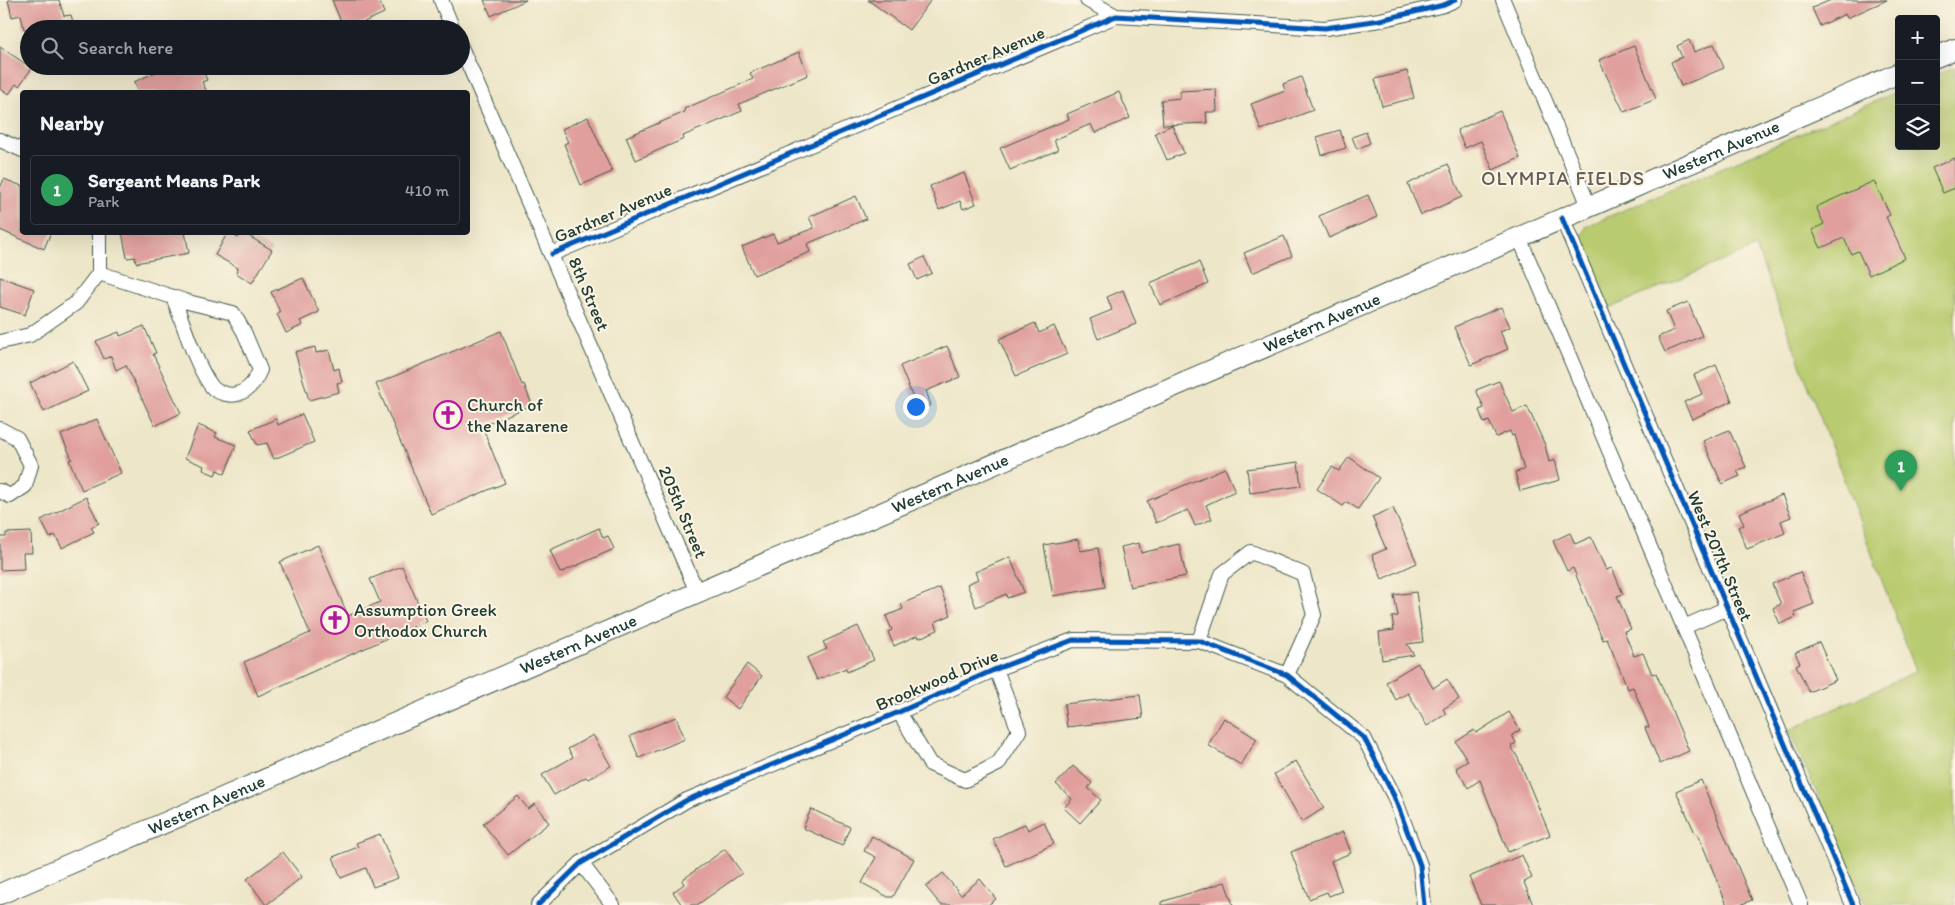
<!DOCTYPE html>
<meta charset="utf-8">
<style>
body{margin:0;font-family:Itim,sans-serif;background:#20242c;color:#f1f3f6}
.controls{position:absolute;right:15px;top:15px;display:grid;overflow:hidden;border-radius:5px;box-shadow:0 5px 20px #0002}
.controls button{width:45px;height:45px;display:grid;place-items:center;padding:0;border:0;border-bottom:1px solid #363941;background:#171b24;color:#f1f3f6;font:25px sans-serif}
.you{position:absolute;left:915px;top:406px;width:18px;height:18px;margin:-12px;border:4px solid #fff;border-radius:50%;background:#1a73e8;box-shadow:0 0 0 8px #1a73e833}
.badge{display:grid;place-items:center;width:32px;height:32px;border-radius:50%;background:#1a73e8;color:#fff;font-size:16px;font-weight:700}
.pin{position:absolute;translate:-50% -41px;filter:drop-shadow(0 1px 2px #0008)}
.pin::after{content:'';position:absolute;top:26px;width:18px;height:15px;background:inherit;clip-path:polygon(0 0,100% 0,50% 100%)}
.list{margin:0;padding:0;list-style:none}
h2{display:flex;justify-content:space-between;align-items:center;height:65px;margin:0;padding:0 20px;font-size:21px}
h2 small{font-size:16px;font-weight:400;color:#9ea1a6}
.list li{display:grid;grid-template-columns:32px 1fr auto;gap:15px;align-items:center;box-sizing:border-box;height:70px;margin:0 10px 10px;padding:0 10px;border:1px solid #363941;border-radius:5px}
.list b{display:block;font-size:19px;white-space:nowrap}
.list p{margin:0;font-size:16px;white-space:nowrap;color:#9ea1a6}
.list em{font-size:16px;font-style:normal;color:#9ea1a6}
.icon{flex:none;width:28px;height:28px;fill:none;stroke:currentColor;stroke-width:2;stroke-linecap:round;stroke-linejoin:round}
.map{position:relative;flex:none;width:1955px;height:905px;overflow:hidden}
.search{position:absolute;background:#171b24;box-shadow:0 5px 20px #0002;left:20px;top:20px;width:450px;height:55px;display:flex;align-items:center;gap:12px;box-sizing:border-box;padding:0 18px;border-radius:28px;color:#9ea1a6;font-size:19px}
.panel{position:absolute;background:#171b24;box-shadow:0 5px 20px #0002;left:20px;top:90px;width:450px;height:145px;border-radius:5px}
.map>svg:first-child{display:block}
</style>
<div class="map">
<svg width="1955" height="905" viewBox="0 0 1955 905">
<rect width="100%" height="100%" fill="#fcf5e5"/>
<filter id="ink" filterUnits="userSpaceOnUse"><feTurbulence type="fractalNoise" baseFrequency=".02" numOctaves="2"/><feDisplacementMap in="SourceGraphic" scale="10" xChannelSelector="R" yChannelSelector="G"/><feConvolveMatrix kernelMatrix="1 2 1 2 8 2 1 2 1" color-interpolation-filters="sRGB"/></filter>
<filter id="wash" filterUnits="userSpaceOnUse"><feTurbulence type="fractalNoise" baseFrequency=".0096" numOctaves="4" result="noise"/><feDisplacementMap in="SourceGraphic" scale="20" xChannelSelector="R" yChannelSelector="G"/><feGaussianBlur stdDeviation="1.12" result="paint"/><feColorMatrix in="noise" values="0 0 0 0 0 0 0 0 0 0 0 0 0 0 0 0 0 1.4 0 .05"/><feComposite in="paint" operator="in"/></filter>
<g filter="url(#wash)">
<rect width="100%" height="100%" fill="#ede6c8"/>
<path fill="#b9cb6f" stroke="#6c8452" d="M1955,67V905H1866L1789,730L1916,671L1756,247L1605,310L1580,250L1581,236L1587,226L1899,91V146H1936V75Z"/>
<g id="blocks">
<path fill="#e09f9c" d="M8,0H59L64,16L71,15L75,29H24L21,15L12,17Z
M332,0H379L384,13L349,29H344Z
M484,0H526L491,16Z
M868,0H931L909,30Z
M1831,0H1887L1847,18L1845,14L1820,26L1812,8Z
M1689,40L1694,52L1714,44L1724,68L1681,86L1671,62L1682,57L1677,46Z
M1634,46L1656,99L1624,112L1599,60Z
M0,47L32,68L19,86L16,84L9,94L0,89Z
M799,52L808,75L739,104L742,111L683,136L684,139L636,160L626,137L685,112L684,109L753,79L750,73Z
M169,66H201L207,80L202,82L207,92H139L134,82Z
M1407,71L1414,98L1382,106L1375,79Z
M1301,77L1313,110L1261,130L1251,104L1285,91L1283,84Z
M1216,89L1217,112H1206L1207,123L1163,125L1161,100L1180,98V91Z
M1119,92L1130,118L1095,133L1091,124L1054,140L1058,150L1010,170L1000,148L1069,119L1067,114Z
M1500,111L1520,158L1493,170L1481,141L1465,148L1457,130Z
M588,117L612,172L581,185L564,144L568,142L562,129Z
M1172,125L1184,153L1167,160L1155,133Z
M1340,130L1346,148L1322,155L1317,137Z
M1366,132L1370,143L1357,149L1352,137Z
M1955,158V188L1943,193L1932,168Z
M1448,164L1462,197L1421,215L1408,184Z
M964,173L976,204L963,209L960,201L939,210L930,186Z
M4,179L22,186V232H51L44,249L0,230V188Z
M1874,181L1890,215L1886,217L1905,258L1869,275L1858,251L1851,254L1844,238L1821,248L1812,230L1824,224L1816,207Z
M1368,195L1377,217L1329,238L1319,216Z
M856,196L866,219L807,244L810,252L754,275L742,247L773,234L777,242L814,228L809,217Z
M122,232H185L189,253L136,263L135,257L127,258Z
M228,232L238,238L242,232L272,250L252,283L236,273L238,268L215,255Z
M1284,236L1292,256L1252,273L1244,253Z
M924,257L932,273L917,280L910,264Z
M1199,262L1208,284L1160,305L1150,283Z
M0,277L34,289L25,315L0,307Z
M303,278L319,312L300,321L303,325L286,333L277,314L280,312L271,292Z
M1123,290L1136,324L1098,339L1090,319L1112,310L1107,297Z
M1688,302L1702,336L1665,352L1658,337L1674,330L1666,311Z
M1501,307L1510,327L1500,331L1508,349L1471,365L1454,327Z
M1035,323L1039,333L1054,326L1067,354L1016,376L999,339Z
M144,326L156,353L153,354L181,413L155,426L126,365L116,370L111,356L104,359L96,341L119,332L120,336Z
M501,331L522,385L524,384L532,405L482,426L505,483L431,514L376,384Z
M947,346L960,377L926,391L931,405L918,410L900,366Z
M315,347L316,353L329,350L334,370L339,368L342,382L337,383L339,392L309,400L295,352Z
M73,361L88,391L44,412L30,383Z
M1716,365L1732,401L1692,419L1684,402L1702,394L1694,375Z
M1499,381L1513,412L1527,406L1545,445L1549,462L1555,460L1560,480L1520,491L1515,472L1524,470L1514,435L1512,436L1510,431L1496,437L1489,421L1484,423L1479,410L1484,408L1476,390Z
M302,414L314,442L274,459L267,443L257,445L250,430L276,419L278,425Z
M97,419L121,473L82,490L69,460L72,459L61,435Z
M198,425L217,433L215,437L236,445L225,474L217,470L215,475L203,470L204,466L185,458Z
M1729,430L1746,467L1737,471L1740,476L1722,484L1703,441Z
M1349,457L1379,478L1358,509L1347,502L1343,506L1317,489L1332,467L1339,471Z
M1298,462L1301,486L1250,493L1247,469Z
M1225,468L1235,491L1206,505L1212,519L1195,526L1188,510L1156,523L1147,501Z
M1782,495L1791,517L1781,521L1785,533L1747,549L1738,527L1744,525L1739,513Z
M86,497L99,523L91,527L94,532L62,548L55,535L50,538L41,520Z
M1393,508L1417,563L1382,579L1372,555L1386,549L1372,517Z
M599,528L603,538L608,536L614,549L560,573L550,550Z
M31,532L32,553H23L24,569L0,570V537H6V533Z
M1570,533L1575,544L1591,537L1606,570L1612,568L1623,594L1617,596L1631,629L1624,631L1634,656L1643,653L1652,674L1656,673L1689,751L1660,764L1645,728L1649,727L1633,687L1628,689L1607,639L1603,640L1573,568L1567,571L1553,541Z
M1078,539L1080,551L1098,548L1105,587L1053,596L1044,545Z
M1139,543L1141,553L1179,544L1186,576L1130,587L1121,547Z
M318,545L348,616L380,602L370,579L402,566L426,621L258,696L244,662L310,633L280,562Z
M1010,557L1024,592L1007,598L1006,594L976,607L967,584L978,579L975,572Z
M1800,572L1814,604L1794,612L1796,617L1780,624L1773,608L1781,604L1772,584Z
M940,588L951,615L935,622L938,630L919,638L918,635L894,646L888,632L892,630L886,616L903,609L901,604Z
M1416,592L1423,642L1407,644L1414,655L1382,660L1379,632L1394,630L1392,617L1398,616L1394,595Z
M858,626L874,660L847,672L846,668L817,680L807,658L827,649L823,642Z
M1819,642L1836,680L1809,692L1796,665L1800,663L1795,653Z
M1418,663L1433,688L1447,679L1459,699L1443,709L1446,714L1427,726L1408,693L1396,700L1386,682Z
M747,664L762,676L738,709L723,697Z
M1140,695L1143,718L1067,727L1064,704Z
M1509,712L1520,730L1512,735L1516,743L1511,746L1518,758L1550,835L1508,852L1480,780L1468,788L1456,768L1468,761L1456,742L1474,730L1476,733Z
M676,717L685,739L639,758L630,736Z
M1224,718L1257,739L1241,765L1208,745Z
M593,735L611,766L588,779L586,777L554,795L542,775L573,757L568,749Z
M1296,761L1324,808L1302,822L1274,774Z
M1073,766L1092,783L1088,788L1101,800L1080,823L1064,808L1072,799L1056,784Z
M1701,780L1752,900L1740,905H1727L1698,834L1696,835L1676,791Z
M518,796L528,809L535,804L549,823L508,855L483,824Z
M811,809L850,827L842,846L803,828Z
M1044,822L1054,844L1006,866L993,839L1025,824L1028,830Z
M1343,832L1351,853L1331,861L1342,891L1329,896L1327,892L1309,899L1291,852Z
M380,834L398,878L373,887L366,868L341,878L333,857L358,847L356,843Z
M872,836L914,859L893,897H888L862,883L876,857L864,851Z
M725,849L742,873L697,905H682L673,892L684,884L682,880Z
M283,852L302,877L266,905L247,879Z
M1522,855L1532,878L1524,882L1533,905H1481L1469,877Z
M943,873L961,895L980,879L996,899L988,905H941L926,887Z
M1225,882L1233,905H1161V902Z"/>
</g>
</g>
<g filter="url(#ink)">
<use href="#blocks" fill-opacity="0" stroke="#3e564a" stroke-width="1"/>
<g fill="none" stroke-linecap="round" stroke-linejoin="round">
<defs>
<path id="street" d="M441,0L453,29
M1087,0L1116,16
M1503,0L1589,206
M461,47L697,592
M0,140L22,150
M1562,218L1853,905
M99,232V273L188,302L233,313L244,332L260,370C255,381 250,390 237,394C230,396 217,393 212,387C196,367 183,322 173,297
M1519,237L1801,905
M552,254L1116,16L1325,28L1380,20L1444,5L1455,0
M0,342L30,335L76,303L99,273
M0,429L17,438L31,465L25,486L10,496L0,491
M1684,627L1727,608
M1199,641L1222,574L1251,552L1303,574L1314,615L1287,675
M899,712L930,764L965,780L998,764L1019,731L996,669
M581,863L613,905
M538,905L581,863L687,800L899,712L996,669L1073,640L1199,641L1287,675L1364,738L1394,796L1420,865L1424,905"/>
<g id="secondary">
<path d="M1936,57L1955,49"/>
<path id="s1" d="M0,894L1899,73"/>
</g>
</defs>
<use href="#street" stroke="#3e564a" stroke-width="16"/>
<use href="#secondary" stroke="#3e564a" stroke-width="22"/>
<use href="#street" stroke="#fff" stroke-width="14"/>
<use href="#secondary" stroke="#fff" stroke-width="20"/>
<defs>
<path id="cycleway" d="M1562,218L1853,905
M552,254L1116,16L1325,28L1380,20L1444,5L1455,0
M538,905L581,863L687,800L899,712L996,669L1073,640L1199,641L1287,675L1364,738L1394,796L1420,865L1424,905"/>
</defs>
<use href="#cycleway" stroke="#fcf5e5" stroke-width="8"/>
<use href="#cycleway" stroke="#0057b8" stroke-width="5"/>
</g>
</g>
<defs>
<symbol id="church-ring" viewBox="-11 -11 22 22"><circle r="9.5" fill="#fcf5e5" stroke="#b5179e" stroke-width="1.5"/><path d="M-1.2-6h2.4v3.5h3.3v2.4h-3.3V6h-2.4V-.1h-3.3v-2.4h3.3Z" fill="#b5179e"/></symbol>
</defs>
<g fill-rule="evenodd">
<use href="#church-ring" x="432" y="399" width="32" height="32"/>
<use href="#church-ring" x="319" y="604" width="32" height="32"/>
</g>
<g text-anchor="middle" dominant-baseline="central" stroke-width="4" stroke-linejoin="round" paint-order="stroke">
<g font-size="18" fill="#1f3d34" stroke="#fcf5e5">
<text transform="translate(986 56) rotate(-23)">Gardner Avenue</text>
<text stroke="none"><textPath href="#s1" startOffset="1875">Western Avenue</textPath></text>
<text transform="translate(613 213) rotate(-23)">Gardner Avenue</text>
<text transform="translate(589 294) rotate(67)">8th Street</text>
<text stroke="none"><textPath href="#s1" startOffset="1440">Western Avenue</textPath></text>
<text stroke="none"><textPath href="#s1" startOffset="1035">Western Avenue</textPath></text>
<text transform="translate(683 512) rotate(67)">205th Street</text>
<text transform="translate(1720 556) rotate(67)">West 207th Street</text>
<text stroke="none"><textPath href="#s1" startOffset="630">Western Avenue</textPath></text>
<text transform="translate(937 680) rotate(-23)">Brookwood Drive</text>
<text stroke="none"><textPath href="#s1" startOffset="225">Western Avenue</textPath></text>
</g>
<g font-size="18" fill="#1f3d34" stroke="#fcf5e5" text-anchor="start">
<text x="467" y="405">Church of<tspan x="467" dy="21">the Nazarene</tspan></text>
<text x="354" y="610">Assumption Greek<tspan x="354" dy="21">Orthodox Church</tspan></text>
</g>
<g font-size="20" letter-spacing="1" fill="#635f58" stroke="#fcf5e5">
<text x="1563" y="178">OLYMPIA FIELDS</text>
</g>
</g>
</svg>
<div class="controls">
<button>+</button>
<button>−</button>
<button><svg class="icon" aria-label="layers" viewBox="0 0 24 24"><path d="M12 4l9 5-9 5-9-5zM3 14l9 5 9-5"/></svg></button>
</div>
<div class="you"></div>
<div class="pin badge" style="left:1901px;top:491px;background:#2e9e5b">1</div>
<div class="search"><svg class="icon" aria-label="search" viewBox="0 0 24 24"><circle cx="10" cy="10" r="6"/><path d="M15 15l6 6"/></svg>Search here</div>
<section class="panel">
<h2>Nearby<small></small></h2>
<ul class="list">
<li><span class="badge" style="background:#2e9e5b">1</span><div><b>Sergeant Means Park</b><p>Park</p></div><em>410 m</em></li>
</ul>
</section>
</div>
